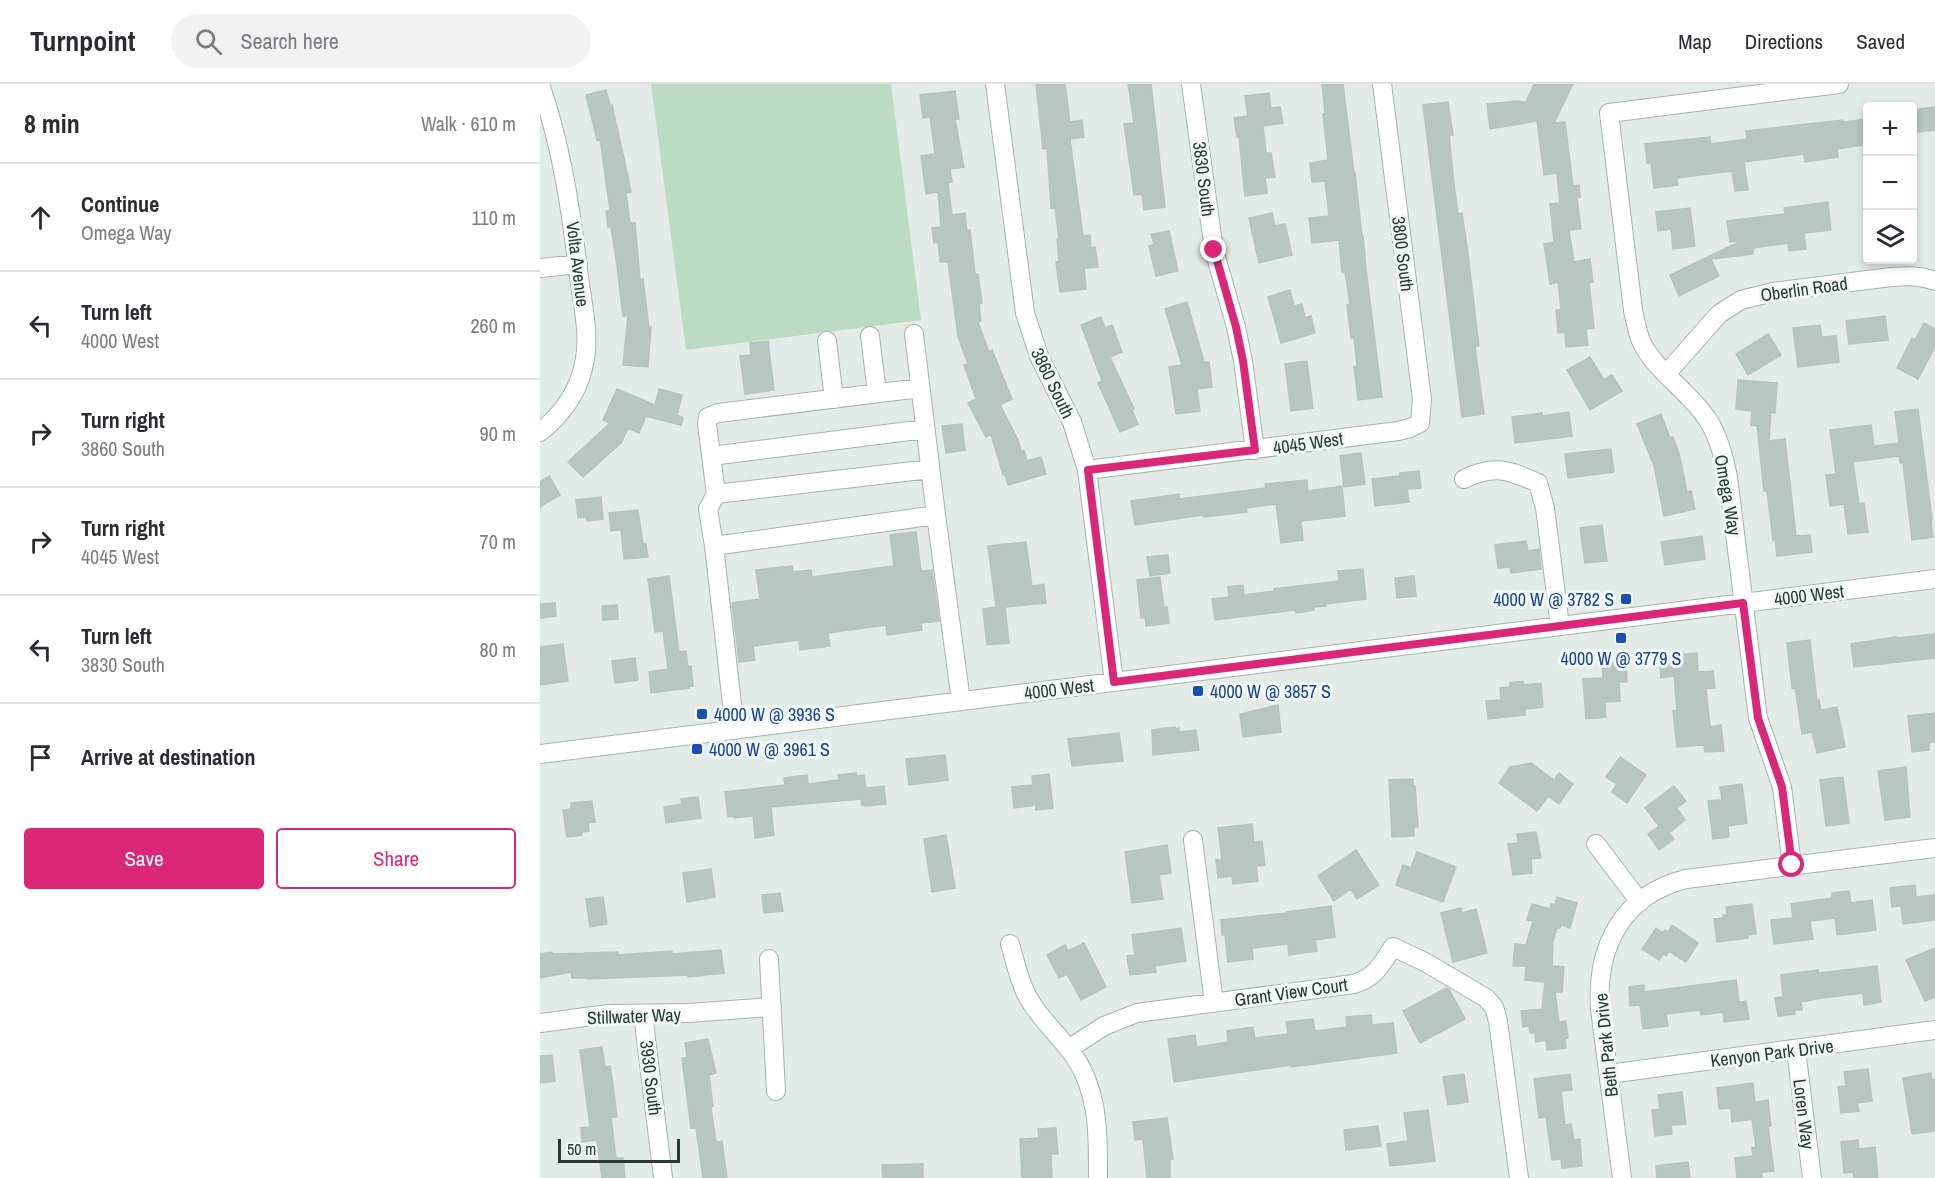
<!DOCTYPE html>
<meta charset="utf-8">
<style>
body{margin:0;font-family:"Archivo Narrow",sans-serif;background:#f2f2f3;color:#2b2b33}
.controls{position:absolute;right:18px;top:18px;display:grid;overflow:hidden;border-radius:6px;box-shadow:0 3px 9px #0003}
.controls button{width:54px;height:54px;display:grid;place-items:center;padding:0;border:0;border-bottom:2px solid #e1e1e2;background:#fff;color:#2b2b33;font:30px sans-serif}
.scale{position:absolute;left:18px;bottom:15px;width:122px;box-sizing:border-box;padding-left:6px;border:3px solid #233b34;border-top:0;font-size:16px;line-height:21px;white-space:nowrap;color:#233b34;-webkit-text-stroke:4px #f2f8f5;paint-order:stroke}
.stop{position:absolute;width:18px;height:18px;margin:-14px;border:4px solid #db2777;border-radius:50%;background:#fff}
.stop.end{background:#db2777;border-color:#fff;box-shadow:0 2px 6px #0008}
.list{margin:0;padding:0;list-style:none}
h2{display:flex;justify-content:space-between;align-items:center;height:78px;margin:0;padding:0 24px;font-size:26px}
h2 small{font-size:20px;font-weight:400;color:#7c7c81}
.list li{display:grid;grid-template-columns:39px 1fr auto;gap:18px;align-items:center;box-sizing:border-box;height:108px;padding:0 24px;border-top:2px solid #e1e1e2}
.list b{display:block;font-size:22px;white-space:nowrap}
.list p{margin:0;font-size:20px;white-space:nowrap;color:#7c7c81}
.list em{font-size:20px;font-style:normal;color:#7c7c81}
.actions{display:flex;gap:12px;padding:18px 24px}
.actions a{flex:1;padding:14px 0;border:2px solid #db2777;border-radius:6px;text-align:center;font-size:21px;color:#db2777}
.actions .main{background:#db2777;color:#fff}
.icon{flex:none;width:33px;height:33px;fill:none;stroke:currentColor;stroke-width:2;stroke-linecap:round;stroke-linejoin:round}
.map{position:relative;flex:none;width:1395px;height:1094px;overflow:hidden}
header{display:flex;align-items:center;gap:36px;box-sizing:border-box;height:84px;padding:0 30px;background:#fff;border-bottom:2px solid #e1e1e2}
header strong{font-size:28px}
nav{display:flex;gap:33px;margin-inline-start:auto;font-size:21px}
.search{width:420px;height:54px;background:#f2f2f3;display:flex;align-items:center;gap:15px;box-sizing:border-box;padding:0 21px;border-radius:33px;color:#7c7c81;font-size:22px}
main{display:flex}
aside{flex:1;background:#fff}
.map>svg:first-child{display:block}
</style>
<header>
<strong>Turnpoint</strong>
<div class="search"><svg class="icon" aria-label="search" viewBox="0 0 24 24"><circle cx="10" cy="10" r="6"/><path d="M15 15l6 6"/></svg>Search here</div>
<nav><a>Map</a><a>Directions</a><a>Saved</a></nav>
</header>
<main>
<aside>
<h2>8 min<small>Walk · 610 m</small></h2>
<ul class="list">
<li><svg class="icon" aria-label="ahead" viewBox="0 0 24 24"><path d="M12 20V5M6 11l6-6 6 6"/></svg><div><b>Continue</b><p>Omega Way</p></div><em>110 m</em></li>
<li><svg class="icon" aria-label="left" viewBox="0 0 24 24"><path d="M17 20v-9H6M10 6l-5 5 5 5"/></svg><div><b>Turn left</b><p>4000 West</p></div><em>260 m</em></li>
<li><svg class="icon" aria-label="right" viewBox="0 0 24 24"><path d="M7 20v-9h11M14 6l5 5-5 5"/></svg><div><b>Turn right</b><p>3860 South</p></div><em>90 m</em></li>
<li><svg class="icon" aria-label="right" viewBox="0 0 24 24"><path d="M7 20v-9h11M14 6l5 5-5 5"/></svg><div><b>Turn right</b><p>4045 West</p></div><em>70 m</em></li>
<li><svg class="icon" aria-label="left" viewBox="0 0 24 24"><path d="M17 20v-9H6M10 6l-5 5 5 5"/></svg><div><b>Turn left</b><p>3830 South</p></div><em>80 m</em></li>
<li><svg class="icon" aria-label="arrive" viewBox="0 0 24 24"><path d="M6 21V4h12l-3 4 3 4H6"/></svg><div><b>Arrive at destination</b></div></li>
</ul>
<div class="actions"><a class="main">Save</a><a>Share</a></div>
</aside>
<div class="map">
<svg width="1395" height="1094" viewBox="0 0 1395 1094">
<rect width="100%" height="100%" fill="#e2ebe7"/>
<path fill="#bcdbc4" d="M111,0H351L381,236L146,266Z"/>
<path fill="#b7c6c0" stroke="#b5c4be" stroke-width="1.5" d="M496,0H525L530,38L542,36L544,53L530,55L543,152L550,151L551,164L555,163L558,183L544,184L546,205L520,208L516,178L519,177L517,155H519L515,124H511L507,64L503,65Z
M588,0H611L625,123L604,126L602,110L594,111L584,40L594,39Z
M782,0H803L814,89H815L822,152H823L826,185L842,313L818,316L814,283L817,282L814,254H811L807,221L810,220L805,188H802L799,156L772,159L769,134L789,132L785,97L772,98L770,79L788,76L783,30L785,29Z
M994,0H1033L1014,39L1025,38L1033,102L1039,101L1040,113L1037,114L1041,145L1029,146L1034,178L1050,175L1053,198L1049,199L1054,244L1046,245L1048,261L1026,263L1025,248L1018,249L1016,226L1021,225L1018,198L1010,200L1004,160L1014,158L1010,120L1020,119L1017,89L1004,91L997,37L950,45L947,20L977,17L986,18Z
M66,6L70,21H72L85,79L91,108L86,109L90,139H95L100,196L103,195L109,244L111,243L108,283L83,281L88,231L83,232L76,174L71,143H68L66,127L70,126L60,55L57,56L46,11Z
M415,7L419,35H415L424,83L410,85L412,98L408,99L412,131L425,129L427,147L430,146L435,190H438L442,219L439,220L441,237L438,238L449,268L452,266L472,315L460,321L478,356L481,367L484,366L487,377L501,373L506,390L468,401L465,391H463L451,350L446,353L428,319L436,315L424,281L428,280L418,252L408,178H400L398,158L394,159L392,144L401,143L398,108L386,110L381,72L395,70L390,33L383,34L380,11Z
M729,9L731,24L740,23L743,39L723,42L726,69H731L735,93L725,94L727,109L705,112L699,53H697L694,34L708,32L705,12Z
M908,18L913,51H909L913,91L918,130L922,129L927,162L939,262L935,263L944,330L922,333L883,21Z
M1395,23V46L1375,48L1372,26Z
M1328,35V60L1297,65L1298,73L1265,78L1264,70L1204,78L1208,106L1195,107L1192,87L1137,94L1138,101L1114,104L1111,79H1107L1105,60L1170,53L1171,60L1207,55L1206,47L1303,36V38Z
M1288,118L1291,146L1264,149L1266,165L1249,167L1248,159L1213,164V170L1171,175L1179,192L1139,212L1130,191L1203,156L1190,158L1187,137L1245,130L1244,124Z
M1150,124L1155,162L1133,165L1131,145L1118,147L1116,128Z
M732,129L735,142L745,140L752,171L719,179L709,134Z
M629,147L638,187L616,192L609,162L614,160L611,150Z
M750,206L754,222L762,220L765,234L771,232L775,249L741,259L728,213Z
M647,218L664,278H669L672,303L657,305L660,327L636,330L629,283L642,281L625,225Z
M1345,232L1348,256L1309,260L1306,237Z
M561,233L565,244L572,241L582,268L570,273L594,325L592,326L598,340L580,348L558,299L562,297L541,241Z
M1384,239L1395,245V263L1378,295L1357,284L1372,254L1375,256Z
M1280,241L1282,253L1296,252L1299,278L1258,283L1253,244Z
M1228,250L1241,271L1208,291L1196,270Z
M228,257L234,306L205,310L200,272L211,271L210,259Z
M1050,273L1064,296L1072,291L1082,307L1050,326L1027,286Z
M767,277L773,324L751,327L745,280Z
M1198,296L1237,299L1235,329L1231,328L1229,357L1245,355L1256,452L1270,451L1272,468L1237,472L1235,455L1233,456L1227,407H1224L1217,342L1211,341L1212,327L1196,325Z
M77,305L115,321L119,305L142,311L137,331L143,334L141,341L106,332L99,349L88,344L81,359L43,393L28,378L70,339L63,336Z
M1378,325L1392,435L1391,436L1393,453L1372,456L1363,379H1360L1359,372L1313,378L1319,420L1324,419L1328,448L1308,450L1304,420L1290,422L1286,391L1296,390L1290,346L1331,341L1334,362L1359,359L1355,328Z
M1029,328L1032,352L975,359L972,333L1002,329V332Z
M1121,330L1130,354L1133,353L1139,369L1147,408L1151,407L1155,425L1124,432L1114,382L1097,340Z
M422,340L425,366L406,369L402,342Z
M1071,365L1074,388L1028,394L1025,370Z
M821,369L825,400L804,403L800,372Z
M879,387L881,404L867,405L869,418L835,422L832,395L860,392V389Z
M9,392L20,411L0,423V398Z
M767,396L768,407L802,402L805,432L761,437L763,456L741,459L736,420L706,424L707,428L664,433L663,431L595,441L591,417L639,410V415L726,404L725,400Z
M61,413L63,435L47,437L46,433L38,434L36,416Z
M98,426L102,454L103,460H106L108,473L84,475L81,446L71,447L69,429Z
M1062,441L1067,477L1045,479L1040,444Z
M376,448L381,487L392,486L399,537L381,539L382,546L347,551L346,541L288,549L290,562L260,566L259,556L213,562L215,576L199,578L192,519L220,515L216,486L252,482L253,488L271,486L272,493L354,482L350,451Z
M1162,452L1165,475L1125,481L1121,458Z
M986,457L988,467L999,465L1001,485L971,489L970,483L958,484L955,461Z
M486,458L492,502L504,500L506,519L465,523L469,559L447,561L443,525L456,523L448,462Z
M628,471L630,489L610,492L607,473Z
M823,485L826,515L785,520L786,522L774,523V526L756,529L755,526L675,536L672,515L689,513L688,503L703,501L704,511L734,507V505L799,497L798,487Z
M129,492L139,568L146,567L148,583L151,582L153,602L149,603V604L111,609L109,588L128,585L123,547L115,548L108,495Z
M874,492L876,512L857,514L855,494Z
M620,493L624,524L627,523L629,539L606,542L605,533L601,534L597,496Z
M15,519L16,532L0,534V520Z
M77,521L78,535L63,536L62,522Z
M1395,550V574L1314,583L1311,560L1356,553V554Z
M1270,556L1277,617L1279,616L1281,626L1297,623L1305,663L1277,669L1272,648L1262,650L1255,603L1252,604L1247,559Z
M23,560L28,597L0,601V563Z
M1157,569L1158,588L1173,587L1175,604H1166L1170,643L1181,641L1184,667L1165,668L1164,661L1137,663L1133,627L1137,626L1134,592L1121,594L1119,572Z
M95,574L98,596L75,599L72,577Z
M1086,578L1087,598H1079L1080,617L1065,618L1066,633L1046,635L1043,595L1063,594L1062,580Z
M983,597L984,601L1001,599L1003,623L985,625V631L948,635L946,617L961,616L960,604L970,603V599Z
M738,621L741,648L703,653L700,630Z
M1395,629V658H1389V666L1372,668L1368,632Z
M635,643L636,645L639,644V648L656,646L659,666L613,671L612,646Z
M579,649L583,677L532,682L528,655Z
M405,671L408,696L369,701L366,675Z
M1080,673L1106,691L1087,719L1072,708L1077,700L1066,693Z
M991,679L1014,696L1019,689L1033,700L1019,720L1008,712L997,727L959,699L970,683Z
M1366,683L1370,733L1345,736L1338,687Z
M316,689V692L324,691L326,704L344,702L346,720L326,722L322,721L321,715L231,723L234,751L215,754L213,732L194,734V732L188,733L185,708L245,701L244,694L267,691L268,700L299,696L298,691Z
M509,690L513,724L496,726V721L474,724L472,703L493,701L492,692Z
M1303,693L1309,739L1286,742L1280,696Z
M873,695V702H875L878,743H874V752L852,753L849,696Z
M1202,700L1207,739L1188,742L1189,753L1173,755L1168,717L1182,716L1180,703Z
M1134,702L1146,717L1137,724L1145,736L1129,749L1134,755L1119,766L1108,750L1119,742L1105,724Z
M158,713L161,734L126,739L124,723L142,720L141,715Z
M52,717L55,738L48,739L49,747L42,748V751L27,753L23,726L31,725V719Z
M712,740L714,758L722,757L725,781L716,782L718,797L693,800L692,792L678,794L676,776H682L678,744Z
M996,748L1001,774L991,775L992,789L973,791L968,760L978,759L977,750Z
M406,751L415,804L392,808L384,755Z
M627,761L631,789L619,791L623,815L592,819L585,768Z
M816,766L839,801L817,815L811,805L794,817L778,792Z
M877,768L916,783L903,818L856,801L863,781L871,784Z
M171,785L175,813L147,818L143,789Z
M1375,801L1376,813L1395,811V836L1363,840L1361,822L1352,823L1350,804Z
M1309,807L1311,819L1332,816L1336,846L1297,851L1295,834L1270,837L1273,855L1234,860L1231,836L1253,834L1251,820L1292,814V809Z
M240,809L243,827L224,829L222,811Z
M63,813L67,840L50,843L46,815Z
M1017,813L1037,819L1030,844L1021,841L1020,844H1017L1013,857L1012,882L1024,883L1022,908H1015L1019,938L1026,937L1028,954L1025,955L1026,964L1007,966L1006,956L996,958L995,949H990L989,942L983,943L981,927L1002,925L1005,898L985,896L986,882H973L975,860L986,861L993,837L987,836L992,820L1010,825L1011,820L1015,821Z
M1212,820L1216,850L1208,851V854L1177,858L1174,835L1184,834L1183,831H1187L1186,823Z
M791,822L795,853L775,856L777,867L749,871L748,860L712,864L713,875L688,878L685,851H682L681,836L747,829V828Z
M921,824L922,829L936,825L947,869L913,878L901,829Z
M1132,841L1158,859L1146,878L1129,867L1126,872L1123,870L1119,876L1102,865L1116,844L1123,849L1125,846L1128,848Z
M641,844L646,877L615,882L616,888L590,891L587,872L595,871L592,851Z
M544,859L566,903L541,916L527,890L519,894L507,871L525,861L528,867Z
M1395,864V913L1385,917L1366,876Z
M181,866L184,889L148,893V891L47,895V894H32L31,888L0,894V870L12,868L13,870L78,868V871L132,867V870Z
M1337,882L1341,918L1324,921L1323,909L1282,914L1261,918L1262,926H1254L1255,930L1238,932L1235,914L1243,913L1241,891L1278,886L1279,889Z
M1196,896L1199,918L1206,917L1209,935L1184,938L1183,928L1161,931L1160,926L1126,930L1128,942L1103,945L1100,921L1090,922L1089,903L1104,901V908Z
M906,904L909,905L925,935L880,959L863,927Z
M831,931L832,941L853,939L857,969L751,983V981L634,998L628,955L655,951L657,963L688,958L687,947L713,943L715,954L748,950L746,938L773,935L775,947L807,943L806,933Z
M168,955L176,989L169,991L173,1022L171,1023L176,1058L182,1057L187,1094H163L156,1044H151L142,974L147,973L145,959Z
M62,963L65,983L70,982L73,1001L77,1033H71L76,1074H83L85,1094H62L57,1056L42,1058L41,1044L50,1043L40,966Z
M12,971L15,997L0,999V972Z
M1328,985L1332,1017L1317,1019L1319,1027L1301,1029L1298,1003L1306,1002L1304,988Z
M1391,989L1392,996L1395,995V1047L1372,1050L1363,994Z
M924,990L928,1018L908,1021L903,993Z
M1030,990L1032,1006L1021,1007L1025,1041L1031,1040L1034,1056L1040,1055L1042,1082L1022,1084L1021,1075L1012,1076L1006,1033L999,1034L994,995Z
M1213,999L1215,1018L1228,1016L1231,1042H1228L1234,1087L1222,1088V1094H1197L1195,1074L1213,1072L1212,1064L1216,1063L1212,1035L1192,1038L1191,1024L1179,1025L1177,1004Z
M1142,1008L1146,1040L1131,1041L1132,1050L1115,1052L1112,1026L1120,1025L1118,1011Z
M888,1026L895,1077L850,1082L847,1060L868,1057L864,1029Z
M627,1034L633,1075H630V1094H607L603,1055L595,1056L593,1038Z
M838,1042L841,1062L806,1066L804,1046Z
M516,1044L518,1070H511L512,1094H482L480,1055L499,1054L498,1045Z
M1318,1056L1319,1065L1335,1063L1338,1094H1314L1313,1088L1304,1089L1301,1058Z
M1148,1078L1150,1094H1117L1116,1082Z
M383,1080V1094H343L342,1081Z"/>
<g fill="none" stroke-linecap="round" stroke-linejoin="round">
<defs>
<path id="minor" d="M455,0L485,229L499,272L532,338L547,386L574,598
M651,0L674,166L696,243L703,277L715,366
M0,184L38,180
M374,250L396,431
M330,252L337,309
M287,257L294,315
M1127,289L1179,230L1201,216L1233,208L1351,193C1367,192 1380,191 1395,197
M0,348C20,332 37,310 43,284C51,255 43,223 39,193C31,127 22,63 0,0
M171,372L385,345
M547,386L858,347L870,344L880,339L882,315L842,0
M924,395C954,380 969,386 998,399L1005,424L1020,542
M176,410L390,385
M174,462L168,425L176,410L167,340L168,333L178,329L380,304
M195,646L174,462L396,431L421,617
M0,670L1395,495
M653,756L674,919
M1056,760L1100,818
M1252,781L1242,703L1218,634L1188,393C1184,374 1179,353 1168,336C1150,308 1114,286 1101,257C1097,247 1095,236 1093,226L1069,29L1299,0
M470,860C476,880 480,902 492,920C508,945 532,962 544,990C559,1022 558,1059 558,1094
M229,875L236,1007
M103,930L123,1094
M0,939L68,930L149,929L232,923
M530,964L564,942L597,929L814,900C836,893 841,881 853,863L885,878L946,914L954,923L958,937L979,1094
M1256,966L1272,1094
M1069,990L1395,946
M1082,1094L1060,925C1056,863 1082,811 1146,795L1395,764"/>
</defs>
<use href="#minor" stroke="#a5b3ae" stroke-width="20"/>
<use href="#minor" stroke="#fff" stroke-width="18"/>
</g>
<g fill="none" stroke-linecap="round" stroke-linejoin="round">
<path stroke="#db2777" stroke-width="8" d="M674,166L696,243L703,277L715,366L548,386L574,598L1203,519L1218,634L1242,703L1252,781"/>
</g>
<g fill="#1a4fb4" stroke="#f2f8f5" stroke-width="2">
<rect x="1080" y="509" width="12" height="12" rx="3"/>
<rect x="1075" y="548" width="12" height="12" rx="3"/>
<rect x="652" y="601" width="12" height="12" rx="3"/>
<rect x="156" y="624" width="12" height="12" rx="3"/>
<rect x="151" y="659" width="12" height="12" rx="3"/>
</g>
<g text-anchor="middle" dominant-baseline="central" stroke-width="6" stroke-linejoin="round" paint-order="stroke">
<g font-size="18" fill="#233b34" stroke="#f2f8f5">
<text transform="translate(664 95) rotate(83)">3830 South</text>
<text transform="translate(863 170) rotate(83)">3800 South</text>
<text transform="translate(38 180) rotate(83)">Volta Avenue</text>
<text transform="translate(1264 205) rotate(-8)">Oberlin Road</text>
<text transform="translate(513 299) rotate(64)">3860 South</text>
<text transform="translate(768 359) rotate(-8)">4045 West</text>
<text transform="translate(1188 411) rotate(80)">Omega Way</text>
<text transform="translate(1269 511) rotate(-7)">4000 West</text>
<text transform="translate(519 605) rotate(-7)">4000 West</text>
<text transform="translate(751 908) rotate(-8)">Grant View Court</text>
<text transform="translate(94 932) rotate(-2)">Stillwater Way</text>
<text transform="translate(1066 961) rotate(-96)">Beth Park Drive</text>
<text transform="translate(1232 969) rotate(-7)">Kenyon Park Drive</text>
<text transform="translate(111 994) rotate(83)">3930 South</text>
<text transform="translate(1264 1030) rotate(83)">Loren Way</text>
</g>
<g font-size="18" fill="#164399" stroke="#f2f8f5" text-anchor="start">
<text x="1074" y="515" text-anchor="end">4000 W @ 3782 S</text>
<text x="1081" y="574" text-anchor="middle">4000 W @ 3779 S</text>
<text x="670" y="607">4000 W @ 3857 S</text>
<text x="174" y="630">4000 W @ 3936 S</text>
<text x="169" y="665">4000 W @ 3961 S</text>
</g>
</g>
</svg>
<div class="controls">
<button>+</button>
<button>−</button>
<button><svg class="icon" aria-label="layers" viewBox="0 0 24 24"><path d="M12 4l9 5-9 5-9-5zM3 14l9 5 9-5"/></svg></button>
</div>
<div class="scale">50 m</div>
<div class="stop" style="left:1252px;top:781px"></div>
<div class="stop end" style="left:674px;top:166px"></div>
</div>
</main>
